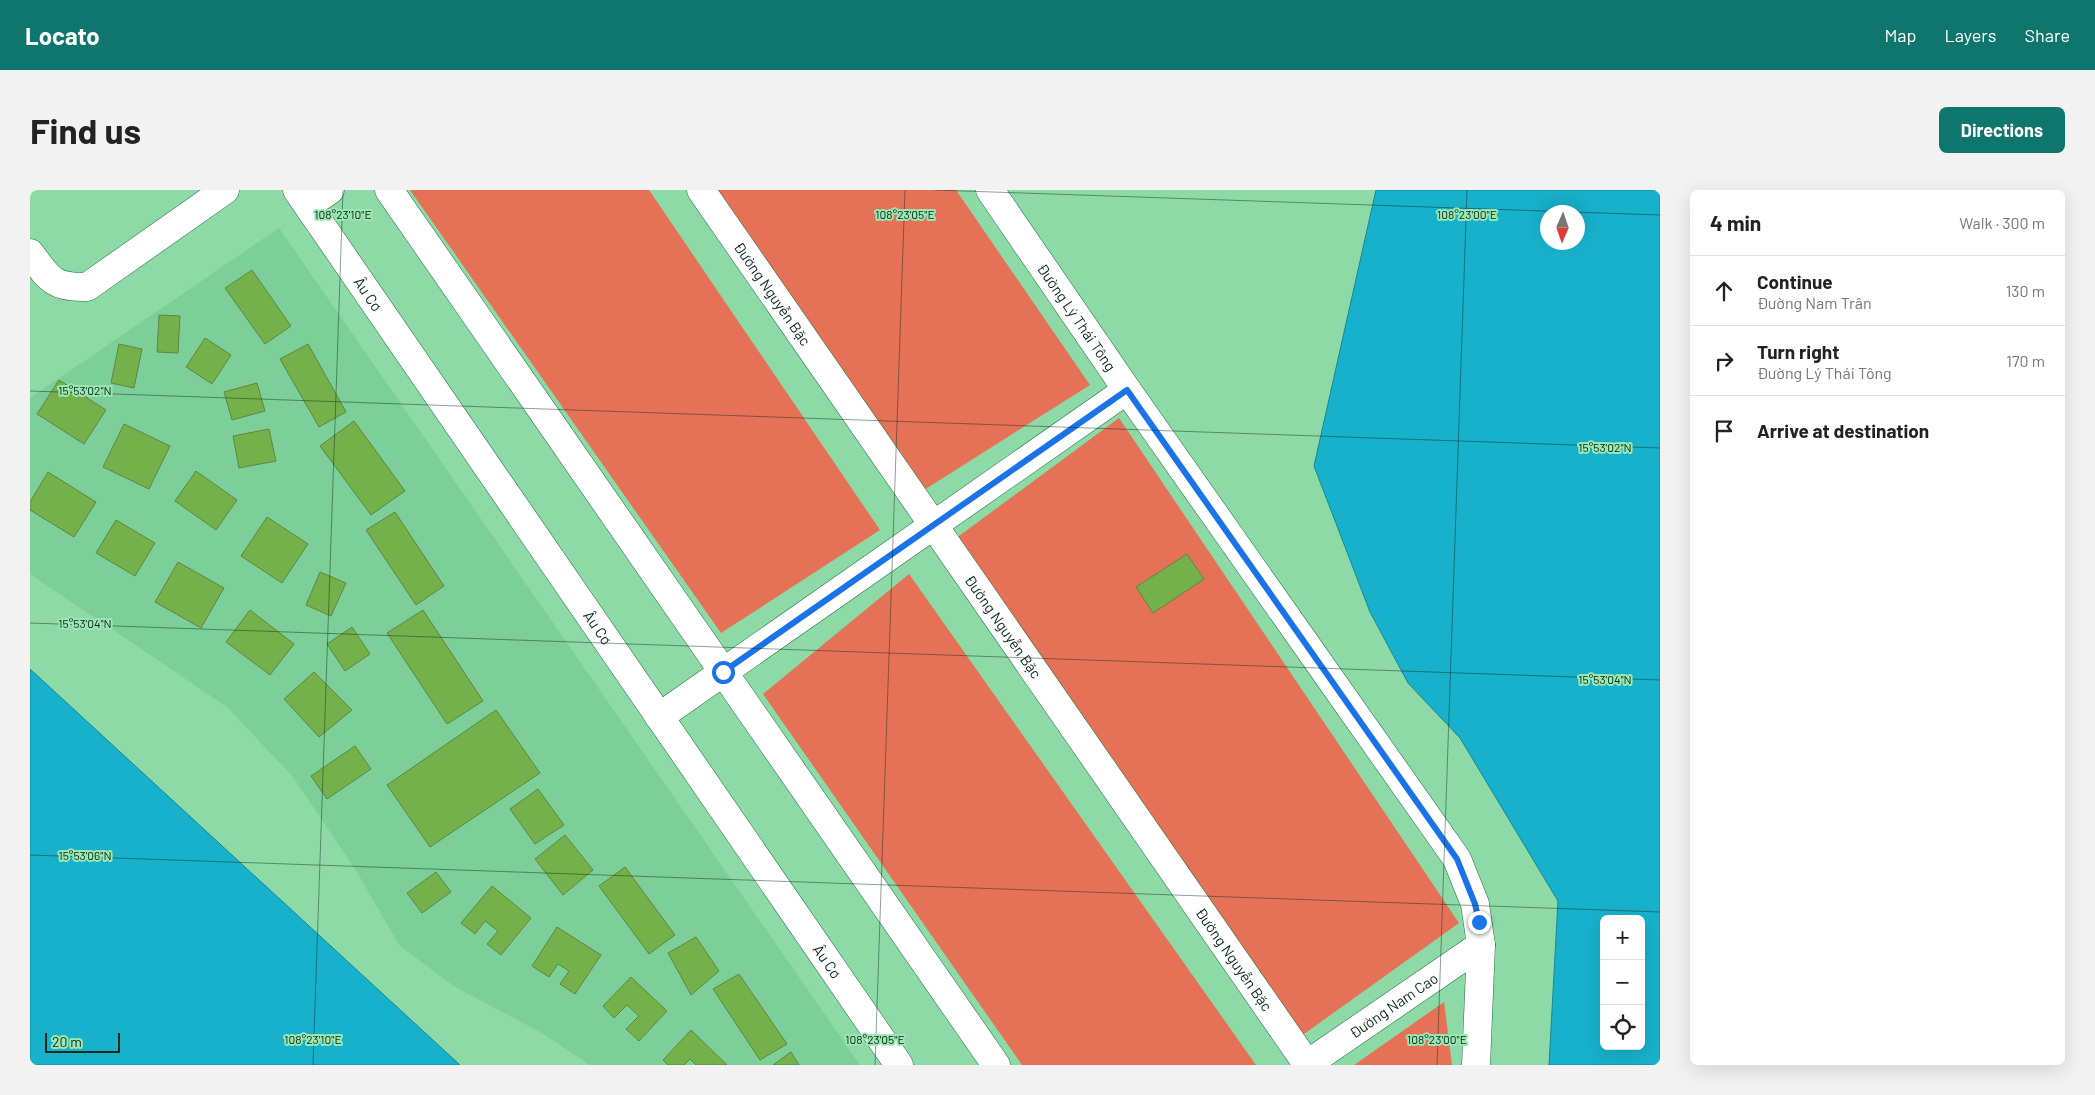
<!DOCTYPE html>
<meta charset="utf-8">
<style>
body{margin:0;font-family:Barlow,sans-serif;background:#f2f2f2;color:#222}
.controls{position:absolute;right:15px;bottom:15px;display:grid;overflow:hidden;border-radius:8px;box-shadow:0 5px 20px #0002}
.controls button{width:45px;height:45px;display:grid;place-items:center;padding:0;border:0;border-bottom:1px solid #e0e0e0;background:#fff;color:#222;font:25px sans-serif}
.compass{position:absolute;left:1510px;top:15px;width:45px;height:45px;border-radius:50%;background:#fff;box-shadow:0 5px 20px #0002;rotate:182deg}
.scale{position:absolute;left:15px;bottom:12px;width:75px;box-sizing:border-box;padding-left:5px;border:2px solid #0a2a17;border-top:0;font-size:14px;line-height:18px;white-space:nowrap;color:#0a2a17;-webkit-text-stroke:4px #9be7b4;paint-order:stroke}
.stop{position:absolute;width:15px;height:15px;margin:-11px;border:4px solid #1a73e8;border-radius:50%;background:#fff}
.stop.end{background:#1a73e8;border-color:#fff;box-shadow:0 1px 5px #0008}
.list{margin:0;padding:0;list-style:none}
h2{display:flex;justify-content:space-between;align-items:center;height:65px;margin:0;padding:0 20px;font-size:21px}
h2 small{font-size:16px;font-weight:400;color:#767676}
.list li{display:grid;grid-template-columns:32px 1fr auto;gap:15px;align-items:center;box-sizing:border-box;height:70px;padding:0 20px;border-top:1px solid #e0e0e0}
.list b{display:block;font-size:19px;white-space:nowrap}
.list p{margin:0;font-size:16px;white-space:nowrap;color:#767676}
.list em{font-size:16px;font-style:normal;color:#767676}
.icon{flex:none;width:28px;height:28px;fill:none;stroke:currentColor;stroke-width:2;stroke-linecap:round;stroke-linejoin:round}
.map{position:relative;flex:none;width:1630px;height:875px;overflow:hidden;border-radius:8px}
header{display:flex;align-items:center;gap:30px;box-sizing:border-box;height:70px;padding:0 25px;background:#0f766e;color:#fff}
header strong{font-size:24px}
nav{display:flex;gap:28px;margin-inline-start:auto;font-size:18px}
.intro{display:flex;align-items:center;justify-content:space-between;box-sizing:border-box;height:120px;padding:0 30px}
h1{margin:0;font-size:35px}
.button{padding:12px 22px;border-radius:8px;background:#0f766e;color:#fff;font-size:18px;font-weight:700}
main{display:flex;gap:30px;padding:0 30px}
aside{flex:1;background:#fff;border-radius:8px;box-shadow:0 5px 20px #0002}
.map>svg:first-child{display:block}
</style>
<header>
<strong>Locato</strong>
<nav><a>Map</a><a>Layers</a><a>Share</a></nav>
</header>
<div class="intro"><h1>Find us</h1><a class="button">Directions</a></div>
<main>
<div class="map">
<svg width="1630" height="875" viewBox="0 0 1630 875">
<rect width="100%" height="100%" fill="#8edaa7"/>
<path fill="#7ccf98" d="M249,38L830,875H560L512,843L425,797L369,755L327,682L263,587L197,517L0,384V208Z"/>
<path fill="#e57257" d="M380,0H619L850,340L691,443Z
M681,0H926L1060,195L894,300Z
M1089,228L1429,733L1267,849L914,357Z
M879,384L1226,875H992L733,504Z
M1414,812L1422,875H1324Z"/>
<path fill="#18b1cc" stroke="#148896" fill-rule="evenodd" d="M1346,0H1630V875H1519L1528,711L1430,548L1378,493L1340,422L1284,276ZM1518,22H1548V52H1518ZM1574,729H1611V856H1574Z
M0,479L430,875H0Z"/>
<path fill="#75b14a" stroke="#5e8644" d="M222,80L261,136L235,154L195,98Z
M129,125L150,126L148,163L127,162Z
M175,148L201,165L182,194L156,177Z
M89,154L112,159L104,198L81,193Z
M278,154L316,222L289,237L250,169Z
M29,190L76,220L54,254L7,224Z
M227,193L235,221L202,230L194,202Z
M324,231L375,301L341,325L290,256Z
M94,234L140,256L119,299L73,277Z
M239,239L246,271L209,278L203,246Z
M166,281L207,310L186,340L145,311Z
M18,282L66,312L44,347L0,320V312Z
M365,322L414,396L386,415L336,340Z
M237,327L278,354L252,393L211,366Z
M86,330L125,353L105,386L66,363Z
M1157,364L1174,389L1123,423L1106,397Z
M148,372L194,398L171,438L125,412Z
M290,382L316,393L301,426L276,415Z
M220,420L264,454L240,485L196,452Z
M393,420L453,511L417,534L357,443Z
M322,437L340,464L315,481L297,454Z
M284,482L322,520L289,547L254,509Z
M466,520L510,583L400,657L357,595Z
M325,556L341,579L297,609L281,586Z
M508,599L534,635L505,654L480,619Z
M535,645L563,680L533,705L505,669Z
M595,677L645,745L619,764L569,696Z
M406,682L421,702L392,723L377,703Z
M462,696L501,728L471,765L457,754L468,741L455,731L445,744L431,733Z
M527,737L571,765L545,804L530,794L539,781L528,774L519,787L502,776Z
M666,747L689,781L661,805L638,763Z
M709,784L757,854L730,870L683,799Z
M601,787L637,821L609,851L596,839L609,826L597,815L584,828L573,816Z
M661,840L697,875H666L660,869L654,875H638L633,870Z
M761,862L769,875H743Z"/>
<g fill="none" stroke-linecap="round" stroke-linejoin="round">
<defs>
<g id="minor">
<path d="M359,0L966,875"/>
<path id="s1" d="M671,0L1277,874"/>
<path id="s2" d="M960,0L1097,200L1427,669L1445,714L1451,755L1446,875"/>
<path d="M278,15L300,0"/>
<path d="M0,63C19,89 23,98 57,97L195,0"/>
<path d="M629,527L1097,200"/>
<path id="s3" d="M1276,875L1451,755"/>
</g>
<g id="major">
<path id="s4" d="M267,0L869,875"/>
</g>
</defs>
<use href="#minor" stroke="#206f42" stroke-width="29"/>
<use href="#major" stroke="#206f42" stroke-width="29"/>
<use href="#minor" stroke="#fff" stroke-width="28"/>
<use href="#major" stroke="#fff" stroke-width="28"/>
</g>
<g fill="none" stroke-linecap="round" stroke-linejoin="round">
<path stroke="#1a73e8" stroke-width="6" d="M693,482L1097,200L1427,669L1445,714L1449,732"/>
</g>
<path fill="none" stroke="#0a2a17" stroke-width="1" stroke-opacity="0.45" d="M905,0L1630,25M0,201L1630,258M0,433L1630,490M0,665L1630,722M283,875L313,0M845,875L875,0M1407,875L1437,0"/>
<g text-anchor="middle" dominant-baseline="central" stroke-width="4" stroke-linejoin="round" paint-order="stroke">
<g font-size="15" fill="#0a2a17" stroke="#9be7b4">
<text stroke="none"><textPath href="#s4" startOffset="126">Âu Cơ</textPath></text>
<text stroke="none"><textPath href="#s1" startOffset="126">Đường Nguyễn Bặc</textPath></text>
<text stroke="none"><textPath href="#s2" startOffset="154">Đường Lý Thái Tông</textPath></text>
<text stroke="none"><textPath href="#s1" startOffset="531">Đường Nguyễn Bặc</textPath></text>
<text stroke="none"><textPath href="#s4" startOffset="531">Âu Cơ</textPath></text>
<text stroke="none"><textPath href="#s1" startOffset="936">Đường Nguyễn Bặc</textPath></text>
<text stroke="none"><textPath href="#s4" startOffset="936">Âu Cơ</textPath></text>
<text stroke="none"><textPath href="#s3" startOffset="106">Đường Nam Cao</textPath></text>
</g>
</g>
<g font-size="12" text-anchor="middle" fill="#0a2a17" stroke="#9be7b4" stroke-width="4" stroke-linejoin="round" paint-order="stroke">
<text x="313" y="29">108°23'10"E</text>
<text x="875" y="29">108°23'05"E</text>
<text x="1437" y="29">108°23'00"E</text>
<text x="55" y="205">15°53'02"N</text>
<text x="1575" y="262">15°53'02"N</text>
<text x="55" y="438">15°53'04"N</text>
<text x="1575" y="494">15°53'04"N</text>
<text x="55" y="670">15°53'06"N</text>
<text x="283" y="854">108°23'10"E</text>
<text x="845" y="854">108°23'05"E</text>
<text x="1407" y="854">108°23'00"E</text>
</g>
</svg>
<div class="controls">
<button>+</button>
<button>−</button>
<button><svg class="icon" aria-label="locate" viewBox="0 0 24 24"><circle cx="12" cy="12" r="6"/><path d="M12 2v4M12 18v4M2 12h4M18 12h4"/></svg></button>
</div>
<svg class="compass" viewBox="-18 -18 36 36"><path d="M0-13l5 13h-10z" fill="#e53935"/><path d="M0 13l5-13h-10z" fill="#767676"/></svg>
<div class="scale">20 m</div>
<div class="stop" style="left:693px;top:482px"></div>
<div class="stop end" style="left:1449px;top:732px"></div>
</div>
<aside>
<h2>4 min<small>Walk · 300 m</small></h2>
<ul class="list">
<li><svg class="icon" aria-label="ahead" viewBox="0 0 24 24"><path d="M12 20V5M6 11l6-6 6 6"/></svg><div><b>Continue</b><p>Đường Nam Trân</p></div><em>130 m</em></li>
<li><svg class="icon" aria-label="right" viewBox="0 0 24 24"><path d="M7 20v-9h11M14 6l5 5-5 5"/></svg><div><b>Turn right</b><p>Đường Lý Thái Tông</p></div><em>170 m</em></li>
<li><svg class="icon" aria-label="arrive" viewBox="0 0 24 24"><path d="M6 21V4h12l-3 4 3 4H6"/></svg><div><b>Arrive at destination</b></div></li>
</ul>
</aside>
</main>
